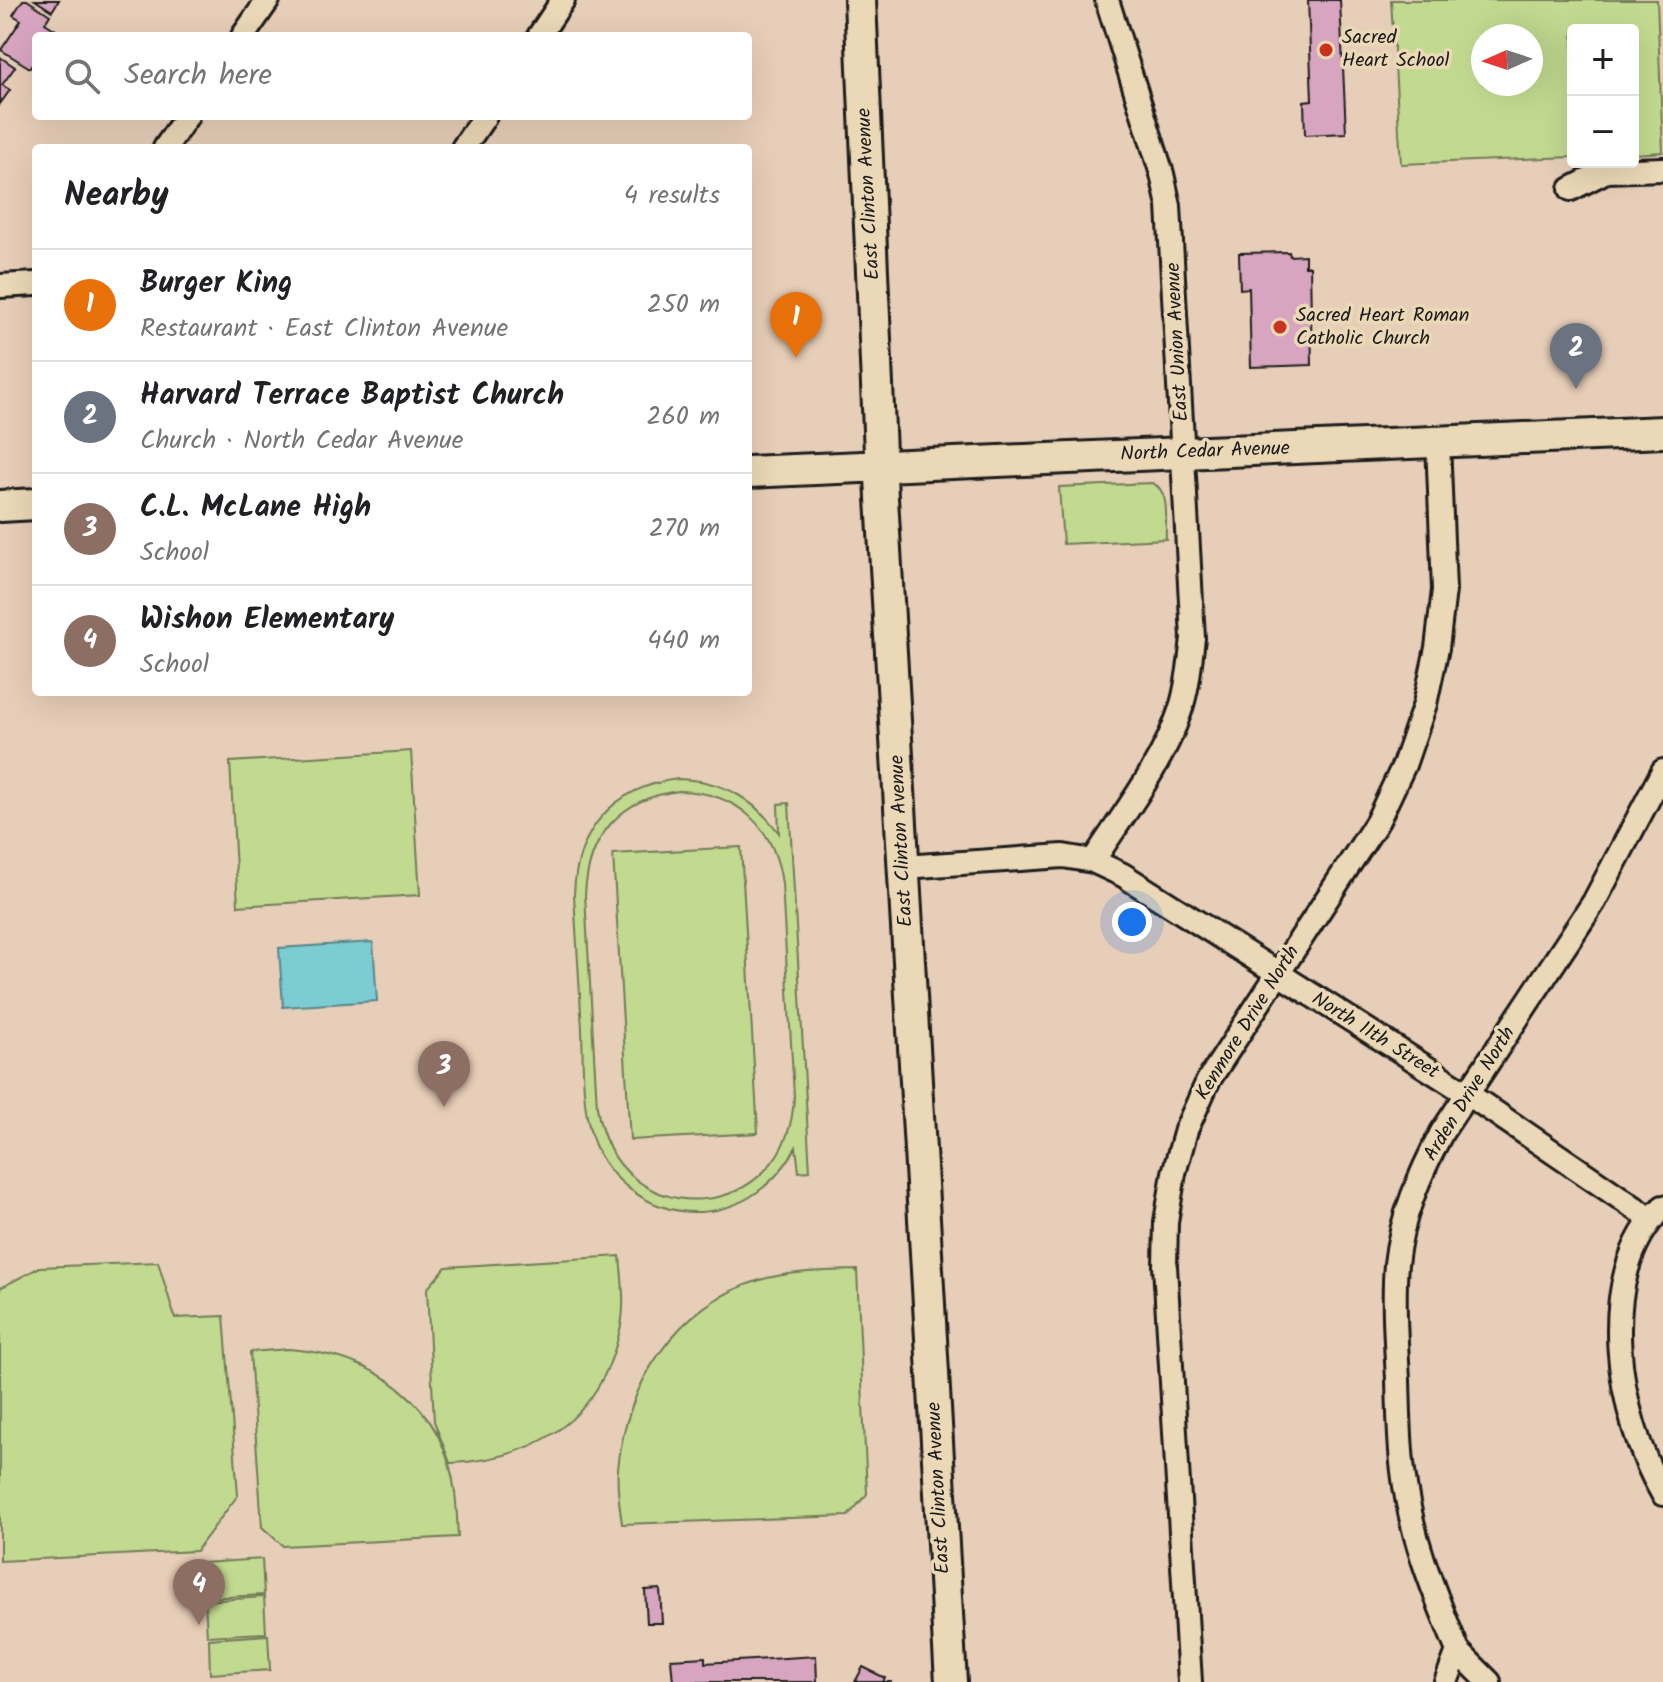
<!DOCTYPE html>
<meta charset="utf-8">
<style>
body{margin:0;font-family:Kalam,sans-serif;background:#f2f2f2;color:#202124}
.controls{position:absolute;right:24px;top:24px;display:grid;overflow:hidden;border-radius:8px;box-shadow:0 8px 32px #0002}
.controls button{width:72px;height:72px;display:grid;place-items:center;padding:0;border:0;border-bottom:2px solid #e0e0e0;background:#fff;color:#202124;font:40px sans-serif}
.compass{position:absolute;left:1471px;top:24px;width:72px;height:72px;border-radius:50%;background:#fff;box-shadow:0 8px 32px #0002;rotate:267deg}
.you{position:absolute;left:1132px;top:922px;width:28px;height:28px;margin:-20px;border:6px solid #fff;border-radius:50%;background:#1a73e8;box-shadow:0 0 0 12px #1a73e833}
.badge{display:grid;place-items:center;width:52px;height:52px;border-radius:50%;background:#c8321e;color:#fff;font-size:26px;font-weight:700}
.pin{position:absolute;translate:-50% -66px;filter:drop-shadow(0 2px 4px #0008)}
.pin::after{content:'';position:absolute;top:42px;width:28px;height:24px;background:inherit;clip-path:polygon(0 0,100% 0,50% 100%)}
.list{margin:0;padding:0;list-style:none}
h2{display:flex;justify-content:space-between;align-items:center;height:104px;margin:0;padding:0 32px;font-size:34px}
h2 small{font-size:26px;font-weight:400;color:#757577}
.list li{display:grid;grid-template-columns:52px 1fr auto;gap:24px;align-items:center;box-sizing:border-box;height:112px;padding:0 32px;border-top:2px solid #e0e0e0}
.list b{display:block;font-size:30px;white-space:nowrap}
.list p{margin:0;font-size:26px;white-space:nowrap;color:#757577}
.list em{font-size:26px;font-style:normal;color:#757577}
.icon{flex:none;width:44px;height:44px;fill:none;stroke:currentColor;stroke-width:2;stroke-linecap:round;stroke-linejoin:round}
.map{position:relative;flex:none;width:1663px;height:1682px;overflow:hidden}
.search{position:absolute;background:#fff;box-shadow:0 8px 32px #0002;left:32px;top:32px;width:720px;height:88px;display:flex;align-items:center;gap:20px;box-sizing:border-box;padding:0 28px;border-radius:8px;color:#757577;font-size:30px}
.panel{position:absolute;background:#fff;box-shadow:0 8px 32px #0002;left:32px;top:144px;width:720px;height:552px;border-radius:8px}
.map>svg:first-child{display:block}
</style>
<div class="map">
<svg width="1663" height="1682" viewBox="0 0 1663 1682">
<rect width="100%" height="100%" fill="#e7ceb8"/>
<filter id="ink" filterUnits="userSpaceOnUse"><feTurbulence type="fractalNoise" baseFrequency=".0125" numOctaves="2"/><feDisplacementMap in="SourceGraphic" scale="16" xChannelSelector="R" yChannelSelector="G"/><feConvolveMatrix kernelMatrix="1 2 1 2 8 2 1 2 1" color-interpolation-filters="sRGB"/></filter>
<g filter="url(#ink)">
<path fill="#c2da90" stroke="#6f7b56" stroke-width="2" fill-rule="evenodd" d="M1391,0H1657L1663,152L1633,154V30H1573V157L1401,164ZM1483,36H1531V84H1483Z
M1152,483C1171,490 1165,522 1166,539L1063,544L1059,487Z
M411,751L420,895L238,906L230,762Z
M678,779C722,780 753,798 779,833L778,804L789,803L810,1171L799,1172L796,1147C777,1183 743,1210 700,1212C649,1214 600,1177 589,1126C582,1096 583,1061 582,1029C579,985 577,940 574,895C576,830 613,787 678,779ZM679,791C737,792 775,826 782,884L794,1096C790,1227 615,1237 597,1107L585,895C588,836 620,798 679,791Z
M741,847L758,1133L630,1140L613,854Z
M620,1256C622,1280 626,1306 620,1330C600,1419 538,1459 450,1463L434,1421L427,1289L446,1267Z
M158,1262L175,1318L224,1316L238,1495L196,1551L0,1561V1288L40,1267Z
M857,1270L867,1494L848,1516L622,1524C620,1507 616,1487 618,1469C626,1385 675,1305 760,1280C790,1271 825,1271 857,1270Z
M289,1349C375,1355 444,1402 455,1493C457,1507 457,1522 458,1537L283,1546L262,1527L250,1352Z
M262,1559L264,1595L205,1598L203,1563Z
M264,1597L266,1633L207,1636L205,1601Z
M268,1635L270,1670L210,1674L209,1639Z"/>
<path fill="#7bccd3" stroke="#55868a" stroke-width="2" d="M373,942L377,1001L283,1007L279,948Z"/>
<path fill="#d8a5c0" stroke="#1c1c1c" stroke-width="2" d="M23,0H27L50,15L45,23L59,32L57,36H36V59L30,68L1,50L21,20L13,15Z
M35,0H59L52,11Z
M1308,0H1340L1346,133L1305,135L1304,101L1312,100Z
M0,57L15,67L2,85L10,90L0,104Z
M1289,252L1290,256L1305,255V266H1310L1312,365L1251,367L1249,288L1240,289L1239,253Z
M660,1589L662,1623H647L645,1590Z
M816,1656L817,1682H673L671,1659L705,1657V1663Z
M863,1667L885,1678L883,1682H892H855Z"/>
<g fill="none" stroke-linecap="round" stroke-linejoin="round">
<defs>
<path id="minor" d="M243,36L268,0
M539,36L563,0
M165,148L187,116
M463,148L485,116
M1571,189L1606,171L1663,169
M0,286L36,284
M1093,861C1124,813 1162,765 1180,711C1188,688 1190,662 1193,638L1169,206L1162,174L1107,0
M904,867L1063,856L1093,861L1123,875L1468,1094L1651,1219
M1663,1207C1592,1275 1618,1419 1663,1494
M1458,1651L1489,1682
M1190,1682L1165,1266L1166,1222L1174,1173L1186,1130L1208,1081L1377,822L1404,765L1425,704L1437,648L1444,590L1438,442
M1446,1682L1458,1651C1434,1592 1410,1535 1403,1471C1399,1441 1399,1410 1398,1380C1396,1341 1393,1302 1396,1264C1401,1217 1420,1174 1442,1132L1594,902L1663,771"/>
<path id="secondary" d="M860,0L882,498L951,1682
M748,472L1663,432
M0,506L36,504"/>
</defs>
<use href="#minor" stroke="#1c1c1c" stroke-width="28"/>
<use href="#secondary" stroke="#1c1c1c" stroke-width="36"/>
<use href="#minor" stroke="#ebd8b6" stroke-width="22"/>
<use href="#secondary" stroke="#ebd8b6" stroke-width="30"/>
</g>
</g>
<g fill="#c8321e" stroke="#ebd8b6" stroke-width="3">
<circle cx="1326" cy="50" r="8"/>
<circle cx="1280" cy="327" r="8"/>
</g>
<g text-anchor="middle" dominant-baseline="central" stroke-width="7" stroke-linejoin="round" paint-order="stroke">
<g font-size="20" fill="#1c1c1c" stroke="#ebd8b6" text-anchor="start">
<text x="1342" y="38">Sacred<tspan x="1342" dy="23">Heart School</tspan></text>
<text x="1296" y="316">Sacred Heart Roman<tspan x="1296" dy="23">Catholic Church</tspan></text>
</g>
<g font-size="20" fill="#1c1c1c" stroke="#ebd8b6">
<text transform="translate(869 194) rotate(-93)">East Clinton Avenue</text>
<text transform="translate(1178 342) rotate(-93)">East Union Avenue</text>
<text transform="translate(1205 452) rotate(-2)">North Cedar Avenue</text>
<text transform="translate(902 841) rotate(-93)">East Clinton Avenue</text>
<text transform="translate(1248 1023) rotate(-58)">Kenmore Drive North</text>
<text transform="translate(1375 1036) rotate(32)">North 11th Street</text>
<text transform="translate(1470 1094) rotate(-58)">Arden Drive North</text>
<text transform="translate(939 1488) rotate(-93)">East Clinton Avenue</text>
</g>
</g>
</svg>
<div class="controls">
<button>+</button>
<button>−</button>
</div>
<svg class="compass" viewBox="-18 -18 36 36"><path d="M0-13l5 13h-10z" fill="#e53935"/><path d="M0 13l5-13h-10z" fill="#757577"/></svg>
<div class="you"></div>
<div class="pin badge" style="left:796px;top:358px;background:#e8710a">1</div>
<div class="pin badge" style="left:1576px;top:389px;background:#6b7280">2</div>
<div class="pin badge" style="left:444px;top:1107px;background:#8d6e63">3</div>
<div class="pin badge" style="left:199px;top:1625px;background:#8d6e63">4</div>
<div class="search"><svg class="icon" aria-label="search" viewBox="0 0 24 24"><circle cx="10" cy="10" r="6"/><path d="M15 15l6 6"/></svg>Search here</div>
<section class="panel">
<h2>Nearby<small>4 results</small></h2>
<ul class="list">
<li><span class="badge" style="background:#e8710a">1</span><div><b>Burger King</b><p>Restaurant · East Clinton Avenue</p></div><em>250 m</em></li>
<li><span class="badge" style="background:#6b7280">2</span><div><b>Harvard Terrace Baptist Church</b><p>Church · North Cedar Avenue</p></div><em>260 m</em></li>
<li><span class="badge" style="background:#8d6e63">3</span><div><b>C.L. McLane High</b><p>School</p></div><em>270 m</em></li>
<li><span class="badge" style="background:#8d6e63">4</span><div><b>Wishon Elementary</b><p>School</p></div><em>440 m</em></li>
</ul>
</section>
</div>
